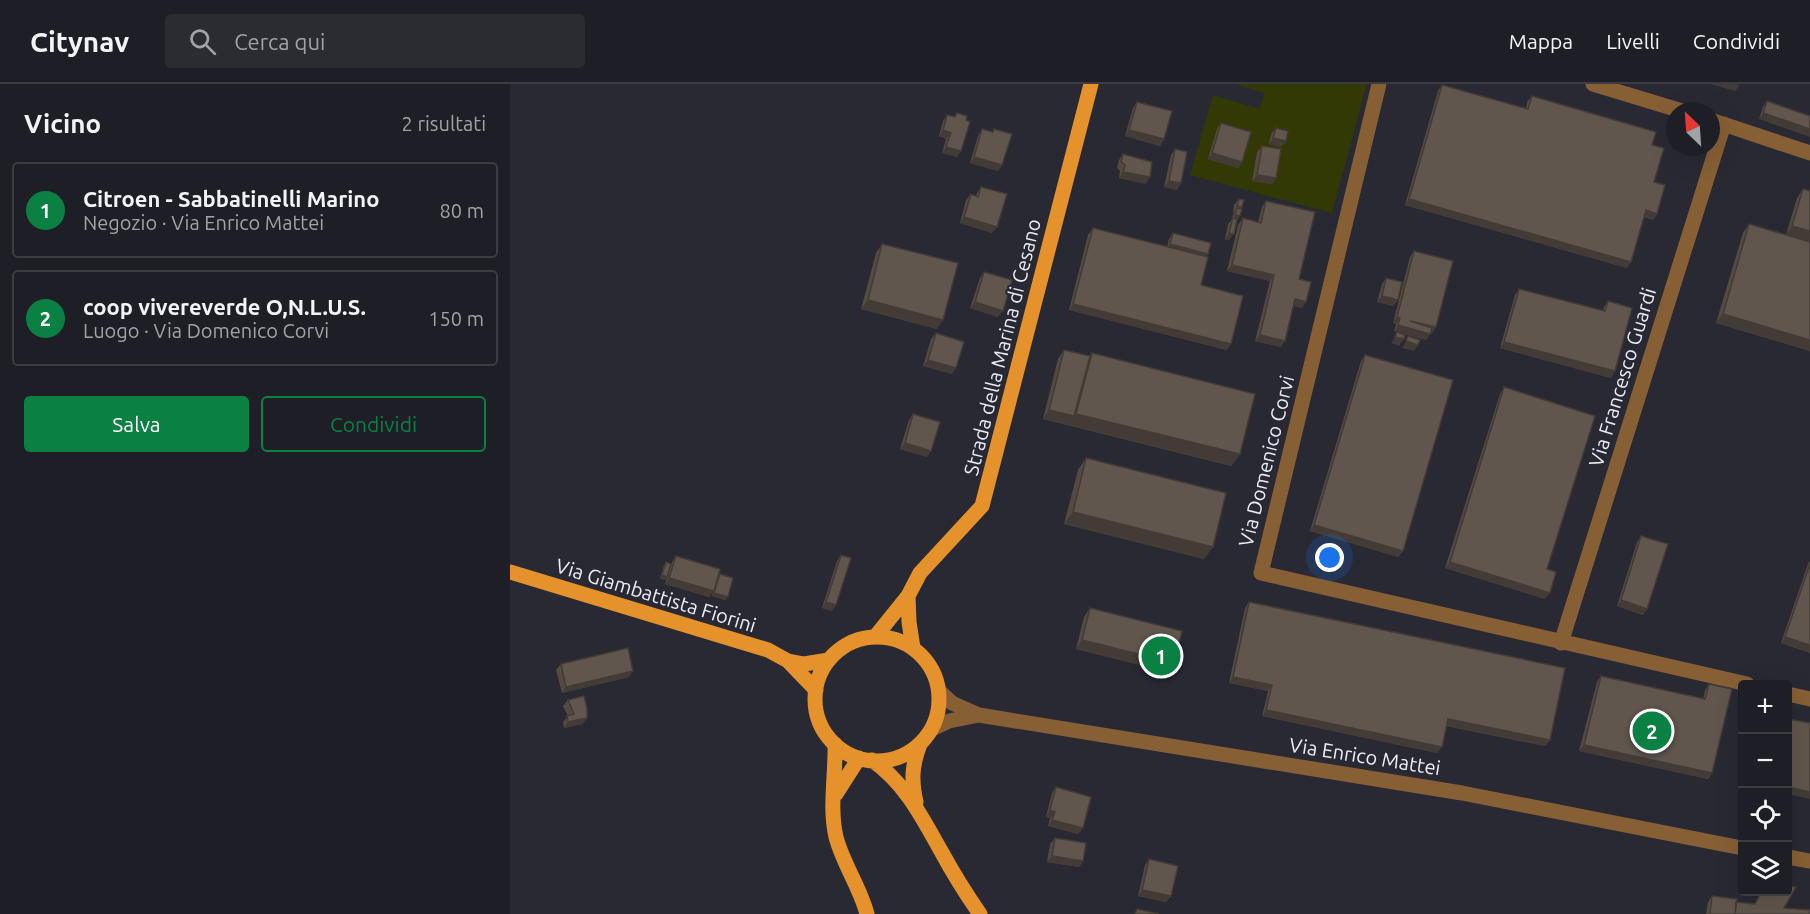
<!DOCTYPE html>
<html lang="it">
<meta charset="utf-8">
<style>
body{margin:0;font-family:Ubuntu,sans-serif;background:#2b2c32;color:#f1f3f6}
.controls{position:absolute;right:18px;bottom:18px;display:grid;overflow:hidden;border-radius:6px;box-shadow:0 6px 24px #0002}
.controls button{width:54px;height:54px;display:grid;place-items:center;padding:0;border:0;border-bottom:2px solid #3c3d43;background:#1e1f26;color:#f1f3f6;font:30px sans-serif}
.compass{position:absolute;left:1156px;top:18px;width:54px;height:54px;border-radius:50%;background:#1e1f26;box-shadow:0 6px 24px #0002;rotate:335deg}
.you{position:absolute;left:820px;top:474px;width:21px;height:21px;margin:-15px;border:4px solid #fff;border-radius:50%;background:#1a73e8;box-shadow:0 0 0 9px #1a73e833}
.badge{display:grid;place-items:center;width:39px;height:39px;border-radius:50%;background:#0b8043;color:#fff;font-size:20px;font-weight:700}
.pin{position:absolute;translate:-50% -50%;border:3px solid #fff;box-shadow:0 2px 6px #0006}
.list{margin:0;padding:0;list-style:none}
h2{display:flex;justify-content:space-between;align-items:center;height:78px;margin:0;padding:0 24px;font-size:26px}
h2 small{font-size:20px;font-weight:400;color:#a1a2a7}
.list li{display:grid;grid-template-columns:39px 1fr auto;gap:18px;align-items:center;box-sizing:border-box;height:96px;margin:0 12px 12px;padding:0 12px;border:2px solid #3c3d43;border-radius:6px}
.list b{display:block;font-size:22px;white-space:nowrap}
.list p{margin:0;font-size:20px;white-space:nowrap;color:#a1a2a7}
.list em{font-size:20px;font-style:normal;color:#a1a2a7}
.actions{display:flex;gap:12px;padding:18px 24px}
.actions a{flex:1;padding:14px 0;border:2px solid #0b8043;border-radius:6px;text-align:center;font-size:21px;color:#0b8043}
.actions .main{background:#0b8043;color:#fff}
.icon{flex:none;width:33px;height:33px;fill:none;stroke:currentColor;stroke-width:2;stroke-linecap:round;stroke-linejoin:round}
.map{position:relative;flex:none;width:1300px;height:830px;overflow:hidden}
header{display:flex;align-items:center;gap:36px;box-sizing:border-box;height:84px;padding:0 30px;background:#1e1f26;border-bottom:2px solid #3c3d43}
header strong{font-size:28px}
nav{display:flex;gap:33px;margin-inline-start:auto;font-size:21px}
.search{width:420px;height:54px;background:#2b2c32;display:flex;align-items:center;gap:15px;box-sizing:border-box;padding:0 21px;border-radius:6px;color:#a1a2a7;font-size:22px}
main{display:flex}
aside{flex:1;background:#1e1f26}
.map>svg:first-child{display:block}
</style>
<header>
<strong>Citynav</strong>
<div class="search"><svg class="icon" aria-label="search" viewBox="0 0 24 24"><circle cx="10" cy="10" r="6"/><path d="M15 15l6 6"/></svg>Cerca qui</div>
<nav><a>Mappa</a><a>Livelli</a><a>Condividi</a></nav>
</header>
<main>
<aside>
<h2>Vicino<small>2 risultati</small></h2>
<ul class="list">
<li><span class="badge">1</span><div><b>Citroen - Sabbatinelli Marino</b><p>Negozio · Via Enrico Mattei</p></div><em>80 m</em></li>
<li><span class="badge">2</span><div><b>coop vivereverde O,N.L.U.S.</b><p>Luogo · Via Domenico Corvi</p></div><em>150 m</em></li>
</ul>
<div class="actions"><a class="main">Salva</a><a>Condividi</a></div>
</aside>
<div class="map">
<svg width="1300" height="830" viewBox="0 0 1300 830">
<rect width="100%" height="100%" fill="#282933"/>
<path fill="#323904" d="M725,0H857L822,129L680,91L703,11L750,25L754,9Z"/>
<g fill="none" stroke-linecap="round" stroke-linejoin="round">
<path stroke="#875f35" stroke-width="15" d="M869,0L751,489L1237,600
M1083,0L1172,27
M1201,36L1300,69
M1051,559L1214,40
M429,607L442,619L469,631L952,709L1232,764
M1278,610L1300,615
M422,645L439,637L469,631
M1278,773L1300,777"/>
<path stroke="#e5922c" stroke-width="15" d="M0,488L258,566L278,577L306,606
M398,512L399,538L403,564
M365,553L398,512L410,489L472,422L581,0
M305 615a62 62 0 1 1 124 0a62 62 0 1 1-124 0Z
M278,577L294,580L319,576
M325,660C326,689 319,724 326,753C333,780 350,803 357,830
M362,676C395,699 412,733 431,767C443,789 456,810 470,830
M326,710L349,674
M406,718C401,696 402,681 410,660"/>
</g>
<path fill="#534a42" d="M932,1L1016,25L1017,18L1022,12L1142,61L1147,130L1143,136L1134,133L1117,184L895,121L928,7Z
M1257,17L1300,32L1249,35L1253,23Z
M627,18L654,55L650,62L615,52L623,24Z
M447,29V73L432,69L436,55L429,52L433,37L437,31L444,33Z
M711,39L732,78L728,84L698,75L707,45Z
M766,44L771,63L759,60L761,50Z
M472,45L482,48L484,45L492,81L488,87L460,79L468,52Z
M752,62L766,94L762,100L742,97L747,68Z
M665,65L671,99L667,106L654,103L661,71Z
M613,70L636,100L609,94L610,87L607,84L609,76Z
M471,103L482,149L450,139L456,116L461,110L466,112L467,109Z
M1293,105L1300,267L1206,239L1233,149L1239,140L1276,151L1287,114Z
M729,115L732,123L719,156L715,155L718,140L721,137L724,128H723L724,121Z
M756,117L789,195L792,224L784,222L771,263L745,257L760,197L717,187L728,141L733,134L748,138L752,123Z
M583,144L657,163L659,155L663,149L698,170L696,173L691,201L717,266L559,226L578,151Z
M372,160L427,245L351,225L366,169Z
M904,167L926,243L922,249H920L916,256L884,247L886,240L883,239L900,173Z
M474,188L488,233L460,224L470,194Z
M876,194L888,216L883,222L867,218L872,200Z
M1009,205L1093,227L1094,223L1098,217L1101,294L990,264L1005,211Z
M426,249L442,290L413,282L421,255Z
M554,266L580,272L582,269L730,370L721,382L533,335L548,275Z
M855,271L893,467L888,473L800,447L851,277Z
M994,303L1037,485L1035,515L935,484L990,310Z
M403,330L417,373L390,365L399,336Z
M576,374L694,475L554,440L568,386Z
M1131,452L1133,531L1107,522L1127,458Z
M331,471L322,527L312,524L327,477Z
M166,472L208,492L215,516L202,512L203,507L199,513L155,500L159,486L155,496L150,494L154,481L156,478L161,480Z
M1300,477V569L1271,559L1298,480Z
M739,518L1040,656L1035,662L936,642L927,669L752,632L758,607L719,599L735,524Z
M580,524L664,579L658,588L566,565L574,533Z
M51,580L119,593L52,609L46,586Z
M1091,592L1193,615L1195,606L1199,600L1202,689L1198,695L1069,667L1087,598Z
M58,616L77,634L72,640L54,644L53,638L58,632L53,622Z
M1233,678V701L1228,700Z
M546,703L573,744L568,750L538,742L540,734L536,733L542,709Z
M545,754L573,777L569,783L537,778L540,760Z
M639,775L661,812L656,818L628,812L635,781Z
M1251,807H1278L1274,824L1300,830H1196L1198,818L1202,812L1226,818L1245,819Z"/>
<path fill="#433c36" d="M1200,0H1226L1230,1L1225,7Z
M1253,29L1300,45V53L1249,35Z
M433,46L441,49L436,55L429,52Z
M619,46L654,55L650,62L615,52Z
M763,54L776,57L771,63L759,60Z
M436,63L451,67L447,73L432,69Z
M702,69L732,78L728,84L698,75Z
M464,73L492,81L488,87L460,79Z
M613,88L640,93L636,100L609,94Z
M747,91L766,94L762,100L742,97Z
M659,97L671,99L667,106L654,103Z
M899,115L1121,178L1117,184L895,121Z
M1136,126L1147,130L1143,136L1132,132Z
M725,131L730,132L726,138L723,135Z
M454,133L487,143L482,149L450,139Z
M1282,142L1300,147V158L1276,151Z
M719,149L724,150L719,156L715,155Z
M660,160L698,170L694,176L656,166Z
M722,181L764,191L760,197L717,187Z
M872,212L888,216L883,222L867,218Z
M785,215L796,218L792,224L781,221Z
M358,216L433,236L427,245L351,225Z
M465,218L493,227L488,233L460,224Z
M563,220L721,260L717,266L559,226Z
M1213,230L1300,256V267L1206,239Z
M887,233L890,234L886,240L883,239Z
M900,237L926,243L922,249L896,243Z
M888,241L920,250L916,256L884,247Z
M750,251L775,257L771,263L745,257Z
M885,253L894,255L889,262L881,259Z
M896,257L908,261L904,267L892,264Z
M994,258L1105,287L1101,294L990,264Z
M418,276L446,284L442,290L413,282Z
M539,326L564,332L566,330L730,370L721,382L533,335Z
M395,359L421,367L417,373L390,365Z
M563,428L703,463L694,475L554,440Z
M804,441L893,467L888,473L800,447Z
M940,478L1040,509L1035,515L935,484Z
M152,491L157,493L155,496L150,494Z
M159,494L204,507L199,513L155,500Z
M204,509L218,513L215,516L202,512Z
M1111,516L1137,525L1133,531L1107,522Z
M316,518L326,521L322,527L312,524Z
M1275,553L1300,561V569L1271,559Z
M572,556L664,579L658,588L566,565Z
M123,587L119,593L52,609L56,603Z
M723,593L762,601L758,607L719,599Z
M756,626L932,663L927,669L752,632Z
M77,634L72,640L54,644L58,638Z
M938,635L1040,656L1035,662L933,641Z
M1074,661L1202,689L1198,695L1069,667Z
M1232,694L1233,701L1228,700Z
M1278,703L1300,708V715L1278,710Z
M540,726L545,728L540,734L536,733Z
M542,736L573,744L568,750L538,742Z
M542,772L573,777L569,783L537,778Z
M632,806L661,812L656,818L628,812Z"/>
<path fill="#60564d" stroke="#433c36" stroke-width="1.5" d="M932,1L1018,25L1022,12L1146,48L1142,61L1154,64L1144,98L1155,101L1147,130L1136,126L1121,178L899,115Z
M1257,17L1300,32V45L1253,29Z
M627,18L662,27L654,55L619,46Z
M447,29L457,32L456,36L460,38L451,67L436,63L441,49L433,46L437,31L445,33Z
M711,39L741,48L732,78L702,69Z
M766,44L778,47L776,57L763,54Z
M472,45L483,48L484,45L502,50L492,81L464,73Z
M752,62L771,65L766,94L747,91Z
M665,65L677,68L671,99L659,97Z
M613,70L642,78L640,93L613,88L615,81L611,78Z
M471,103L497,110L487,143L454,133L461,110L468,113Z
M1293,105L1300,107V147L1282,142Z
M729,115L734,116L732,123L727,122Z
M756,117L805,128L789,195L801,198L796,218L785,215L775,257L750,251L764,191L722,181L733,134L751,139Z
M727,124L732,125L730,132L725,131Z
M723,134L727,135L724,150L719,149Z
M1239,140L1300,158V256L1213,230Z
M583,144L698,173L691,201L733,212L721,260L563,220Z
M663,149L701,159L698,170L660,160Z
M372,160L448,179L433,236L358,216Z
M904,167L943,177L926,243L900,237L922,244L920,250L888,241L890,234L887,233Z
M474,188L502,196L493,227L465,218Z
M876,194L892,198L888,216L872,212Z
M1009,205L1095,227L1098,217L1122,224L1105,287L994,258Z
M887,248L895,251L894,255L885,253Z
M426,249L454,258L446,284L418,276Z
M898,252L910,256L908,261L896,257Z
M554,266L580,272L564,332L539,326Z
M582,269L745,310L730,370L566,330Z
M855,271L943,296L893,467L804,441Z
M994,303L1085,332L1037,485L1046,488L1040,509L940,478Z
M403,330L430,338L421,367L395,359Z
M576,374L716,409L703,463L563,428Z
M1131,452L1158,460L1137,525L1111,516Z
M331,471L341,474L326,521L316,518Z
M166,472L210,485L204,507L159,494Z
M156,478L161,480L157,493L152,491Z
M1300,480V561L1275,553Z
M210,490L223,494L218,513L204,509Z
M739,518L1055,584L1040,656L938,635L932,663L756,626L762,601L723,593Z
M580,524L672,547L664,579L572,556Z
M118,564L123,587L56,603L51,580Z
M1091,592L1195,615L1199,600L1222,605L1202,689L1074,661Z
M74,612L77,625V634L58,638L57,632L64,630L58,616Z
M1278,635L1300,639V708L1278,703Z
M546,703L581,713L573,744L542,736L545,728L540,726Z
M545,754L576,759L573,777L542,772Z
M639,775L668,782L661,812L632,806Z
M1278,802L1286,803L1274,824L1300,826V830H1225L1226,818L1245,820L1252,807H1278Z
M1202,812L1227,815L1225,830H1200Z
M627,825L649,830H625Z"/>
<g text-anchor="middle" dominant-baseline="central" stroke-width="4.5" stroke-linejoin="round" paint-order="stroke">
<g font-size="20" fill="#ebecf4" stroke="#282933">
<text transform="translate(492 263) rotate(-76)">Strada della Marina di Cesano</text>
<text transform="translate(1112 293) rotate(-73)">Via Francesco Guardi</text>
<text transform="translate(756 377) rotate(-76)">Via Domenico Corvi</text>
<text transform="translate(146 511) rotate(17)">Via Giambattista Fiorini</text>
<text transform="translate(855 672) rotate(9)">Via Enrico Mattei</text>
</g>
</g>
</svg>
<div class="controls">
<button>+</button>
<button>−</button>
<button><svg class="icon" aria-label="locate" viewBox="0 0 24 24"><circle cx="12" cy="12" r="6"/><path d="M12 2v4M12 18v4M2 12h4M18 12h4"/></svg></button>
<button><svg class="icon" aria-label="layers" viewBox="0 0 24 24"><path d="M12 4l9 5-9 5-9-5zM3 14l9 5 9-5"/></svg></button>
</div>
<svg class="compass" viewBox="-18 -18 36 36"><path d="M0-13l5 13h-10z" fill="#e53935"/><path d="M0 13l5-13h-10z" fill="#a1a2a7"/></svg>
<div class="you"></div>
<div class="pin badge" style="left:651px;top:572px">1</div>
<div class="pin badge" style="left:1142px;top:647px">2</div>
</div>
</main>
